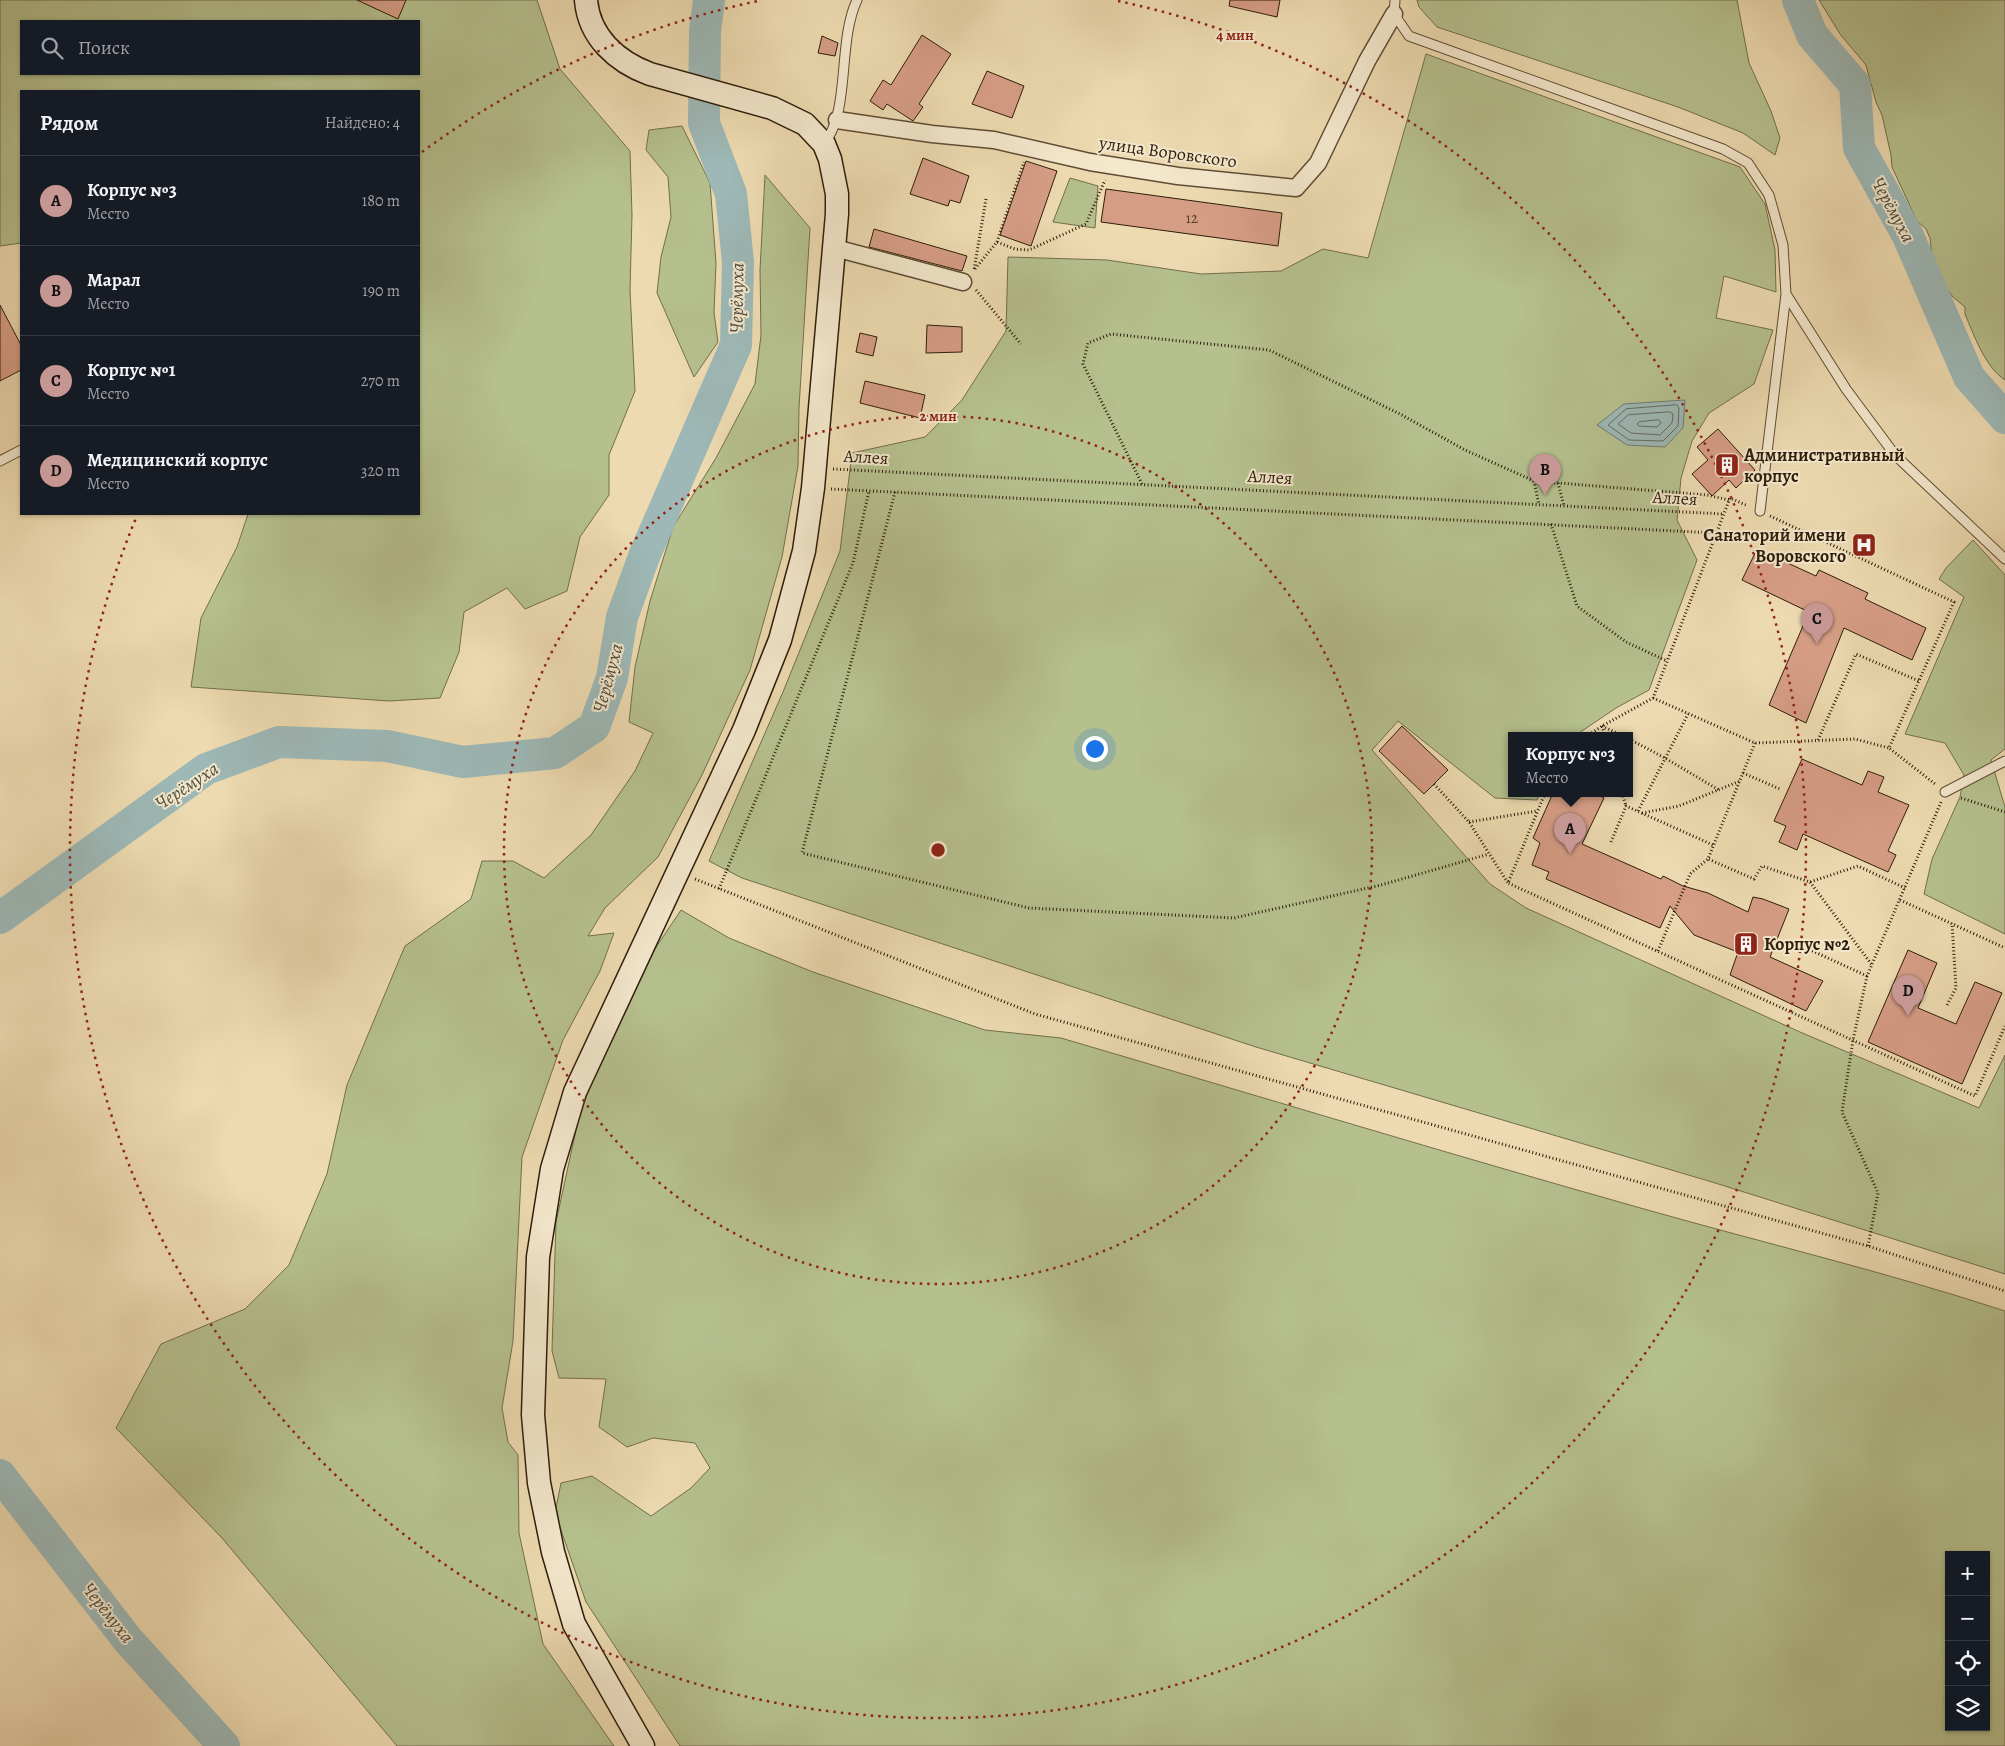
<!DOCTYPE html>
<html lang="ru">
<meta charset="utf-8">
<style>
body{margin:0;font-family:Alegreya,serif;background:#242831;color:#f1f3f6}
.controls{position:absolute;right:15px;bottom:15px;display:grid;overflow:hidden;border-radius:0px;box-shadow:0 1px 4px #0004}
.controls button{width:45px;height:45px;display:grid;place-items:center;padding:0;border:0;border-bottom:1px solid #363941;background:#171b24;color:#f1f3f6;font:25px sans-serif}
.you{position:absolute;left:1094px;top:748px;width:18px;height:18px;margin:-12px;border:4px solid #fff;border-radius:50%;background:#1a73e8;box-shadow:0 0 0 8px #1a73e833}
.badge{display:grid;place-items:center;width:32px;height:32px;border-radius:50%;background:#c59692;color:#111;font-size:16px;font-weight:700}
.pin{position:absolute;translate:-50% -41px;filter:drop-shadow(0 1px 2px #0008)}
.pin::after{content:'';position:absolute;top:26px;width:18px;height:15px;background:inherit;clip-path:polygon(0 0,100% 0,50% 100%)}
.popup{position:absolute;left:1508px;top:732px;width:125px;height:65px;box-sizing:border-box;display:grid;place-content:center;border-radius:0px;background:#171b24;filter:drop-shadow(0 1px 4px #0005);font-size:16px;white-space:nowrap;color:#9ea1a6}
.popup b{font-size:19px;color:#f1f3f6}
.popup::after{content:'';position:absolute;left:50%;top:100%;margin-left:-10px;border:10px solid transparent;border-top-color:#171b24}
.list{margin:0;padding:0;list-style:none}
h2{display:flex;justify-content:space-between;align-items:center;height:65px;margin:0;padding:0 20px;font-size:21px}
h2 small{font-size:16px;font-weight:400;color:#9ea1a6}
.list li{display:grid;grid-template-columns:32px 1fr auto;gap:15px;align-items:center;box-sizing:border-box;height:90px;padding:0 20px;border-top:1px solid #363941}
.list b{display:block;font-size:19px;white-space:nowrap}
.list p{margin:0;font-size:16px;white-space:nowrap;color:#9ea1a6}
.list em{font-size:16px;font-style:normal;color:#9ea1a6}
.icon{flex:none;width:28px;height:28px;fill:none;stroke:currentColor;stroke-width:2;stroke-linecap:round;stroke-linejoin:round}
.map{position:relative;flex:none;width:2005px;height:1746px;overflow:hidden}
.search{position:absolute;background:#171b24;box-shadow:0 1px 4px #0004;left:20px;top:20px;width:400px;height:55px;display:flex;align-items:center;gap:12px;box-sizing:border-box;padding:0 18px;border-radius:0px;color:#9ea1a6;font-size:19px}
.panel{position:absolute;background:#171b24;box-shadow:0 1px 4px #0004;left:20px;top:90px;width:400px;height:425px;border-radius:0px}
.map>svg:first-child{display:block}
</style>
<div class="map">
<svg width="2005" height="1746" viewBox="0 0 2005 1746">
<rect width="100%" height="100%" fill="#eddab0"/>
<filter id="stains"><feTurbulence type="fractalNoise" baseFrequency=".004" numOctaves="4"/><feColorMatrix values="0 0 0 0 .2 0 0 0 0 .09 0 0 0 0 .02 0 0 0 .5 -.17"/></filter>
<radialGradient id="worn" r=".72"><stop offset=".6" stop-color="#630" stop-opacity="0"/><stop offset="1" stop-color="#630" stop-opacity=".3"/></radialGradient>
<path fill="#b5c08d" stroke="#726e4c" fill-rule="evenodd" d="M0,0H537L560,69L630,151L632,215L630,290L635,391L609,455V495L580,537L567,591L525,609L507,588L464,612L459,652L440,698L389,701L191,687L201,618L237,547L248,514H419V91H21V243L0,246ZM21,21H419V74H21Z
M1417,0H1737L1749,63L1771,111L1780,138L1775,155L1743,133L1678,107L1437,27L1419,7Z
M1819,0H2005V380C1985,367 1974,335 1965,314V307L1953,297L1933,268L1930,238L1926,229L1917,221L1892,167L1891,155L1882,115L1876,102L1866,65L1840,34Z
M1426,54L1740,167L1765,204L1775,250L1776,292L1724,276L1716,318L1773,330L1754,384L1709,413L1692,441L1681,478L1677,520L1697,560L1649,690L1616,708L1576,735H1511V793H1540L1537,800L1495,798L1398,721L1372,750L1490,884L1526,908L1800,1032L1979,1108L2005,1055V1274L1712,1182L1256,1047L742,878L709,861L783,692L840,551L852,453L925,437L962,400L1006,331L1008,257L1107,260L1201,274L1281,271L1323,249L1368,258Z
M682,126L710,183L716,263L714,313L718,342L694,377L657,293L661,257L671,217L668,177L646,150L649,130Z
M765,175L810,228L799,408L798,466L782,557L750,670L702,775L658,857L605,908L588,936L614,933L600,971L563,1040L522,1157L513,1341L502,1408L508,1442L518,1455L519,1533L543,1644L614,1746H397L222,1538L116,1428L161,1344L245,1309L289,1265L327,1174L347,1085L405,946L471,899L482,861H513L544,878L591,835L635,771L653,733L629,722L635,667L650,601L673,527L716,458L755,384L761,335L760,270Z
M1070,178L1098,186L1095,228L1053,222Z
M1973,540L2005,575V749L1991,760L2005,807V934L1924,894L1932,859L1960,797L1964,775L1945,743L1905,734L1964,597L1939,579L1946,568Z
M681,910L729,938L813,972L985,1030L1061,1038C1255,1095 1449,1154 1644,1209C1764,1243 1886,1272 2005,1311V1746H680L586,1602L555,1513L561,1483L592,1476L651,1516L691,1488L710,1468L695,1443L653,1438L627,1447L599,1427L606,1379L559,1378L552,1351L556,1222L580,1112L634,980ZM1949,1555H1986V1727H1949Z"/>
<path fill="#9db8b6" stroke="#717a71" d="M1685,400L1683,428L1665,447L1627,445L1597,425L1624,404Z"/>
<g fill="none" stroke-linecap="round" stroke-linejoin="round">
<path stroke="#666a60" stroke-width="1" d="M1677,405L1679,408L1678,426L1663,441L1629,440L1608,425L1626,409Z
M1670,412L1673,414L1672,423L1660,435L1631,433L1618,424L1628,415Z
M1659,420L1661,423L1657,427L1639,426L1637,424L1639,422Z"/>
<path stroke="#9db8b6" stroke-width="32" d="M1798,0L1812,35L1855,85L1859,148L1908,236L1969,377L2005,418
M0,918L206,769L279,742L387,746L463,762L555,753L594,727L612,678L622,617L645,554L736,345L738,262L731,194L704,123L705,31L709,0
M0,1475L128,1640L224,1746"/>
</g>
<path fill="#d69d85" stroke="#2e1d0a" d="M357,0H406L398,19Z
M1230,0H1280L1277,17L1229,6Z
M922,35L951,54L919,104L923,107L913,121L887,104L883,110L870,101L883,80L891,85Z
M822,36L838,43L835,56L818,53Z
M987,71L1024,86L1012,118L972,104Z
M923,158L969,176L960,203L950,200L948,206L910,194Z
M1026,161L1057,171L1031,246L1000,235Z
M1106,189L1282,213L1278,246L1101,222Z
M874,229L967,256L962,271L869,247Z
M0,305L21,345V370L0,381Z
M927,325L962,327V352L926,353Z
M860,333L877,337L873,356L856,352Z
M865,381L925,395L920,418L860,403Z
M1718,429L1755,470L1736,488L1729,480L1712,496L1692,474L1708,460L1697,447Z
M1757,549L1816,576L1819,570L1868,593L1865,599L1926,628L1912,660L1844,628L1806,723L1769,705L1809,612L1742,580Z
M1402,726L1448,770L1424,794L1379,751Z
M1802,759L1862,785L1868,771L1884,777L1878,792L1909,805L1888,851L1896,855L1888,872L1803,834L1797,850L1779,842L1786,826L1774,821Z
M1553,793H1594L1604,798L1582,844L1661,879L1663,876L1683,886L1708,893L1748,912L1753,897L1763,899L1789,909L1770,957L1823,981L1806,1011L1730,975L1738,952L1694,935L1670,906L1660,928L1546,879L1549,872L1532,865L1540,843L1533,838Z
M1908,950L1937,963L1918,1008L1956,1024L1975,982L2002,993L1962,1084L1868,1042Z"/>
<g fill="none" stroke-linecap="round" stroke-linejoin="round">
<defs>
<path id="service" d="M1395,0L1394,14L1409,36L1723,149L1748,163L1769,195L1783,245L1786,294L1760,511
M824,144C851,110 837,43 857,0
M1786,294L1846,389L1895,455L2005,559
M0,461L21,450
M1945,792L2005,761"/>
<path id="minor" d="M837,120L932,134L994,140L1090,162L1178,176L1296,188L1318,163L1367,61L1394,14
M835,248L963,282"/>
<path id="secondary" d="M586,0C589,37 617,62 650,74L772,108L805,124L824,144L830,159L837,194V214L813,488L804,551L780,640L744,730L575,1092L552,1169L538,1257L533,1415L539,1483L553,1552L574,1624L643,1746"/>
</defs>
<use href="#service" stroke="#5e4c34" stroke-width="11"/>
<use href="#minor" stroke="#5e4c34" stroke-width="19"/>
<use href="#secondary" stroke="#2e1d0a" stroke-width="25"/>
<path stroke="#2e1d0a" stroke-width="3" stroke-dasharray="1 2.5" stroke-linecap="butt" d="M986,199L974,270L997,242L1015,249L1029,250L1086,224L1105,180
M997,242L1024,162
M976,290L1021,344
M833,469L1724,514
M1534,481L1539,505
M1558,483L1564,506
M1142,484L1083,364L1088,343L1111,334L1269,350L1400,414L1465,450L1534,481L1707,495L1729,500
M831,489L1716,533
M895,492L802,853L1029,908L1234,918L1381,885L1489,854
M1770,516L1954,602L1889,748L1935,784
M1551,524L1577,606L1626,642L1667,661
M1653,698L1755,743L1855,739L1889,748
M1602,726L1621,735
M1602,726L1605,735
M1589,735L1602,726L1653,698L1730,498L1748,506
M1629,739L1665,758L1719,790
M1818,740L1856,654L1919,681
M1755,743L1708,859L1754,879L1762,866L1810,882L1858,866L1905,888
M1743,773L1780,789
M1434,784L1469,822L1508,883
M1545,793L1508,883L1975,1096L2005,1026
M1622,793L1626,806
M1961,798L2005,812
M1638,811L1688,714
M1642,813L1679,806L1740,781
M1469,822L1537,811
M1611,842L1626,806L1713,845
M695,879L1035,1014L1868,1246L2005,1291
M1810,882L1872,965
M719,889L853,563L869,491
M1900,900L2005,948
M1793,942L1867,976L1941,802
M1658,951L1690,874L1708,859
M1867,976L1853,1040L1842,1112L1878,1193L1868,1246
M1947,1005L1956,988L1952,923"/>
<use href="#service" stroke="#f3e7cc" stroke-width="9"/>
<use href="#minor" stroke="#f3e7cc" stroke-width="16"/>
<use href="#secondary" stroke="#f3e7cc" stroke-width="22"/>
</g>
<g fill="none" stroke="#8f2418" stroke-width="2.5" stroke-dasharray="2.5 5">
<circle cx="938" cy="850" r="434"/>
<path d="M422 152A868 868 0 0 1 758 1M1118 1A868 868 0 1 1 136 518"/>
</g>
<defs>
<symbol id="building-square" viewBox="-11 -11 22 22"><rect x="-9" y="-9" width="18" height="18" rx="4" fill="#8f2418" stroke="#f3e7cc"/><path d="M-4-6H4V6H1V3H-1V6H-4ZM-2.5-4.3h1.7v1.8h-1.7ZM.8-4.3h1.7v1.8H.8ZM-2.5-1h1.7V.8h-1.7ZM.8-1h1.7V.8H.8Z" fill="#fff"/></symbol>
<symbol id="hospital-square" viewBox="-11 -11 22 22"><rect x="-9" y="-9" width="18" height="18" rx="4" fill="#8f2418" stroke="#f3e7cc"/><path d="M-5-5h3v3.5h4V-5h3V5h-3V1.5h-4V5h-3Z" fill="#fff"/></symbol>
</defs>
<g fill-rule="evenodd">
<use href="#building-square" x="1713" y="451" width="28" height="28"/>
<use href="#hospital-square" x="1850" y="531" width="28" height="28"/>
<use href="#building-square" x="1732" y="930" width="28" height="28"/>
</g>
<g text-anchor="middle" dominant-baseline="central" stroke-width="4" stroke-linejoin="round" paint-order="stroke">
<g font-size="15" fill="#583d29">
<text x="1192" y="218">12</text>
</g>
<g font-size="18" fill="#2e1d0a" stroke="#f3e7cc">
<text transform="translate(1168 152) rotate(8)">улица Воровского</text>
<text transform="translate(866 457) rotate(3)">Аллея</text>
<text transform="translate(1270 477) rotate(3)">Аллея</text>
<text transform="translate(1675 498) rotate(3)">Аллея</text>
</g>
<g font-size="18" font-weight="bold" fill="#2e1d0a" stroke="#f3e7cc" text-anchor="start">
<text x="1744" y="455">Административный<tspan x="1744" dy="21">корпус</tspan></text>
<text x="1846" y="535" text-anchor="end">Санаторий имени<tspan x="1846" dy="21">Воровского</tspan></text>
<text x="1764" y="944">Корпус №2</text>
</g>
<g font-size="19" font-style="italic" fill="#4f4c3e" stroke="#f3e7cc">
<text transform="translate(1893 210) rotate(62)">Черёмуха</text>
<text transform="translate(737 298) rotate(-89)">Черёмуха</text>
<text transform="translate(608 678) rotate(-75)">Черёмуха</text>
<text transform="translate(187 786) rotate(-33)">Черёмуха</text>
<text transform="translate(108 1613) rotate(52)">Черёмуха</text>
</g>
</g>
<circle cx="938" cy="850" r="8" fill="#8f2418" stroke="#f3e7cc" stroke-width="2.5"/>
<g font-size="15" text-anchor="middle" font-weight="bold" fill="#8f2418" stroke="#f3e7cc" stroke-width="4" stroke-linejoin="round" paint-order="stroke">
<text x="1235" y="40">4 мин</text>
<text x="938" y="421">2 мин</text>
</g>
<rect width="100%" height="100%" filter="url(#stains)"/>
<rect width="100%" height="100%" fill="url(#worn)"/>
</svg>
<div class="controls">
<button>+</button>
<button>−</button>
<button><svg class="icon" aria-label="locate" viewBox="0 0 24 24"><circle cx="12" cy="12" r="6"/><path d="M12 2v4M12 18v4M2 12h4M18 12h4"/></svg></button>
<button><svg class="icon" aria-label="layers" viewBox="0 0 24 24"><path d="M12 4l9 5-9 5-9-5zM3 14l9 5 9-5"/></svg></button>
</div>
<div class="you"></div>
<div class="pin badge" style="left:1570px;top:854px">A</div>
<div class="popup"><b>Корпус №3</b>Место</div>
<div class="pin badge" style="left:1545px;top:495px">B</div>
<div class="pin badge" style="left:1817px;top:644px">C</div>
<div class="pin badge" style="left:1908px;top:1016px">D</div>
<div class="search"><svg class="icon" aria-label="search" viewBox="0 0 24 24"><circle cx="10" cy="10" r="6"/><path d="M15 15l6 6"/></svg>Поиск</div>
<section class="panel">
<h2>Рядом<small>Найдено: 4</small></h2>
<ul class="list">
<li><span class="badge">A</span><div><b>Корпус №3</b><p>Место</p></div><em>180 m</em></li>
<li><span class="badge">B</span><div><b>Марал</b><p>Место</p></div><em>190 m</em></li>
<li><span class="badge">C</span><div><b>Корпус №1</b><p>Место</p></div><em>270 m</em></li>
<li><span class="badge">D</span><div><b>Медицинский корпус</b><p>Место</p></div><em>320 m</em></li>
</ul>
</section>
</div>
